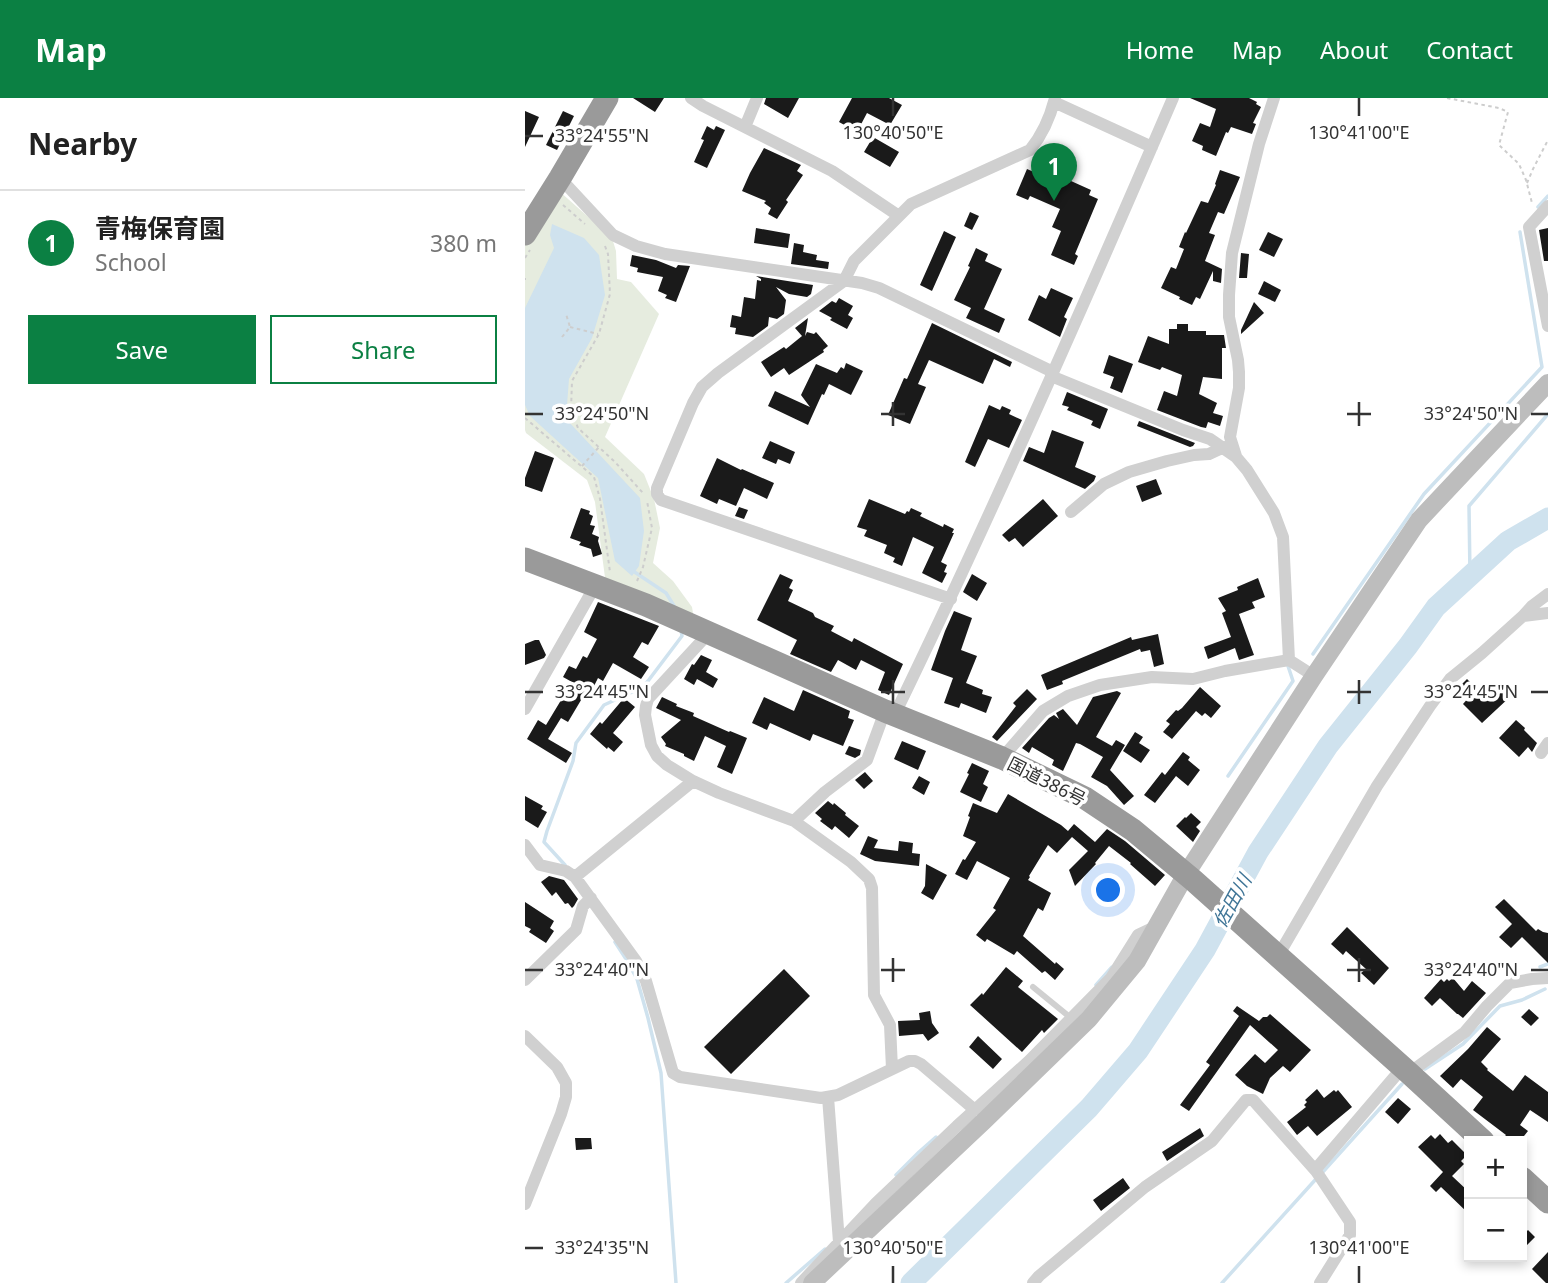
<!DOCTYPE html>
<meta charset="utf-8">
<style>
body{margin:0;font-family:"Noto Sans","Noto Sans JP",sans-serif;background:#f2f2f2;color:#222}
.controls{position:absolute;right:21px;bottom:21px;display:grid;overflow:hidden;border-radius:0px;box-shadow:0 4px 10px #0003}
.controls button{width:63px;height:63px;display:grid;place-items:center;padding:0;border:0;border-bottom:2px solid #e0e0e0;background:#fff;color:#222;font:35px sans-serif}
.you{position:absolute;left:584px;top:793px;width:24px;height:24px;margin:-18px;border:5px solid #fff;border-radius:50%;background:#1a73e8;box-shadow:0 0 0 10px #1a73e833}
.badge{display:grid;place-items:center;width:46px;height:46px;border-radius:50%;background:#0b8043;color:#fff;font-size:23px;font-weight:700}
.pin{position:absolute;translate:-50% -58px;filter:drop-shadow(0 2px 4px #0008)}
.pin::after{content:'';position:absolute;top:37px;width:24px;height:21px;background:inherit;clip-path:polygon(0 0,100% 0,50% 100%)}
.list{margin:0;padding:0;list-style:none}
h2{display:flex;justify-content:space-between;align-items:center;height:91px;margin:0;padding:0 28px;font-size:30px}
h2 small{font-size:23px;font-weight:400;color:#767676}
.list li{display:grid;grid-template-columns:46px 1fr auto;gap:21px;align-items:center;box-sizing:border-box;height:105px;padding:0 28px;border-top:2px solid #e0e0e0}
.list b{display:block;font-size:26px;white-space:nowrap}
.list p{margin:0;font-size:23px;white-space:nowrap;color:#767676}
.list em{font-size:23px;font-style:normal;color:#767676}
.actions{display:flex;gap:14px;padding:21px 28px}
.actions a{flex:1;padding:16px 0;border:2px solid #0b8043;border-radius:0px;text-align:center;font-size:24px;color:#0b8043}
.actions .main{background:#0b8043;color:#fff}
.map{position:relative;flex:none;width:1023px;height:1185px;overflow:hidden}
header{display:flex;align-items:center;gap:42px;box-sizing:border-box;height:98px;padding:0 35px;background:#0b8043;color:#fff}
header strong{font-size:33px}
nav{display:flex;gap:38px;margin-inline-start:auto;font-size:24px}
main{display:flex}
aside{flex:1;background:#fff}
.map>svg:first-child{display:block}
</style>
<header>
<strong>Map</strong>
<nav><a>Home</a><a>Map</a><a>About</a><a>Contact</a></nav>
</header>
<main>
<aside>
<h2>Nearby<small></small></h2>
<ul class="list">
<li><span class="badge">1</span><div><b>青梅保育園</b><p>School</p></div><em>380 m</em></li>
</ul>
<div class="actions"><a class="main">Save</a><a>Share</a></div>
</aside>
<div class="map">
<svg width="1023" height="1185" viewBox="0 0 1023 1185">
<rect width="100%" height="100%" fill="#fff"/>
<path fill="#e6ecdf" d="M34,93L87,140L91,153L92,181L106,184L134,216L80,339L119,376L129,401L135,430L128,465L148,483L167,509L169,521L81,487L70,404L62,382L1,335L0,332V143Z"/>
<path fill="#cfe2ee" d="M27,126L59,140L74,157L80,197L67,240L44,281L42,307L43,323L115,400L119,433L114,468L107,478L90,463L73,380L5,318L0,307V210L29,150L25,137Z"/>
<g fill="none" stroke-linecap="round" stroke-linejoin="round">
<path stroke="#cfe2ee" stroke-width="3.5" d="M1013,109L1023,98
M108,473L141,495L151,511
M945,478L944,408L1023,316
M788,556L899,396L1017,269L995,134
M703,678L768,583L763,568
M40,767L19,744L22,733L48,663L51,645L79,607L116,590L123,583L157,538L156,532
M90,844L101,861L112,881L123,920L136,975L151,1185
M1015,869L1023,866
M571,887L587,869
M900,971L938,946L975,908L997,902L1020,891
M796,1076L877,986
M371,1077L394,1054L411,1039
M261,1185L300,1151
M697,1185L791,1081"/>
<path stroke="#cfe2ee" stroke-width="21" d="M386,1185L564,1010L613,953L680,852L733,754L803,648L883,548L911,509L983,443L1023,420"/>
</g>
<path fill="#1a1a1a" d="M108,0H139L130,14Z
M241,0H274L263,20L239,6Z
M327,0H364L377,7L365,27L342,15L332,34L314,24Z
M665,0H724L732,4L731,6L736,9L728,25L731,26L727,36L706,29L703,35L701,34L691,58L677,52L678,48L667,43L675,25L685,29L691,11Z
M0,13L14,19L0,49Z
M38,13L49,18L32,52L21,47Z
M182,28L189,32L191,28L200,32L182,70L169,64L179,42L176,41Z
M348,39L374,54L365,69L339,54Z
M239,50L276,67L272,73L278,77L261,102L263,104L252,121L243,116L246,110L239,105L241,103L217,93L225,75Z
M531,67L550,73L546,83L566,92L564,97L573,101L550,156L553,158L549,167L526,157L536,133L527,129L535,111L505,98L503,102L491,97L502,71L525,81Z
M695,72L715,79L699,116L693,114L684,135L690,137L680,163L697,171L696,185L688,183V173L675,201L671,199L667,207L654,201L655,199L636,190L646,169L651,171L659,151L654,149L660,134L661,135L676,103L683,105L691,87L690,86Z
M445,114L454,118L447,132L439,128Z
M231,130L265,136L263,150L229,145Z
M1023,130V163H1019L1014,132Z
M419,133L431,139L407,193L395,187Z
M743,134L758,141L749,159L734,152Z
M269,145L279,147L278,154L292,157L291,162L304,164L303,171L266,166Z
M451,150L463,156L460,163L477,171L459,211L480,221L474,235L441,220L446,210L429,202L445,169L443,168Z
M716,155L724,156L722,180H714Z
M107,157L131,162L151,170L153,167L165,168L151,204L140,200L142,197L133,193L138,179L112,174L113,170L105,168Z
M231,178L288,187L286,196L282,199L264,196L251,189L261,202L259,216L252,221L244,219L243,228L228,239L210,236L211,230L205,229L207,217L216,219L219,199L230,201L232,182L236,183V181Z
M739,183L756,192L750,204L733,196Z
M526,190L548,200L539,219L542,221L535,239L503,222L514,197L521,201Z
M314,200L328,208L323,217L328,220L322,231L305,222L307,220L294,213L307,203L311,205Z
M729,204L739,215L716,236V232Z
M283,220L280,238L282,234L289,236L291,234L303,248L298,252L299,254L264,277L259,270L246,279L236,264L259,249L261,251L277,238L270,230Z
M407,225L487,264L485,269L469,261L458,286L404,262L393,286L401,289L385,326L363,317L379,280L382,281Z
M652,226H663V233H681V237H699L701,250H697V281L678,279L674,296L692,305L688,315L698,318L695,328L683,324L681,330L676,329L632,312L639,293L652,298L657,277L637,269L635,272L613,264L623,238L644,246V231H652Z
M584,257L608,266L597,295L585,290L589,279L578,275Z
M321,265L338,273L326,297L304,286L299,297L297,296L283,327L243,308L250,293L285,309L276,297L291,266L312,275L316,269L319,271Z
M542,294L583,311L575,331L566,327L568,323L542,312L544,309L537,307Z
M464,307L475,312L477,308L486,312L484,316L497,322L484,350L463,341L450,369L440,364Z
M614,323L670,345L668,348L665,349L612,328Z
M527,332L559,344L550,369L571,378L569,383L560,391L498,363L504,349L519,355Z
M245,343L270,354L265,366L253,361L251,366L237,360Z
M10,353L29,360L17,394L0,388V380Z
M192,360L216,372L217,371L249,385L242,401L219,390L211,408L194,401L192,406L175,398Z
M631,381L637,396L617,404L611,388Z
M344,401L380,416L382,413L384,414L386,410L397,415L395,418L418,429L419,426L429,431L427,435H429L416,464L422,467L419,474L422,475L417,485L397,475L409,449L388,439L377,468L368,464L370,460L359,455L362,447L339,438L342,432L332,429Z
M518,401L533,418L498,449L490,440L484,444L477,437Z
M214,409L223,412L219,421L210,418Z
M56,410L65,413L64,416L68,418L65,427L70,428L67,436L74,439L73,443L77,456L68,459L66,451L54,447L56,444L45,440Z
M255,476L268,482L264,490L268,492L263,503L288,515L290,519L309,528L306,533L327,544L329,540L378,566L364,597L353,592L360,574L336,562L331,572L313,562L306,574L265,556L272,542L232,522Z
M447,476L462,485L452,503L438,494Z
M733,480L740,499L727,504L730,510L714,516L729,557L714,562L710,550L683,561L679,549L706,539L697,515L701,513L693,500L713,492L712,489Z
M73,504L134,528L123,547L117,544L108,559L124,569L116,581L88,565L78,583L73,580L66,594L62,592L43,624L36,620L23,641L47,655L41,665L2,641L13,622L21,627L47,584L38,579L44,568L51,571L58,558L62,560L72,541L59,534Z
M429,513L447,520L436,552L452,558L441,585L458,592L457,596L467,599L461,615L436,605L434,610L419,605L428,580L406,572L420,533Z
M633,536L639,566L629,569L625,552L616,554L615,551L537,583L538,586L522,592L516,577L606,539L607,542Z
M10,542H14L21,557L19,560L0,567V546Z
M176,557L187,562L181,574L193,581L188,590L172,581L169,587L159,581L167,566L169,567Z
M942,581L951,590L955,587L969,601L980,590L987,597L957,625L938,606L945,598L935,588Z
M675,589L696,608L686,620L680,615L677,618L671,613L647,641L638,634L645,626L641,623L651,612L653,613L657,610Z
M502,591L512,601L472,643L467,639L491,608L488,605Z
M278,592L325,613L323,620L329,622L318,648L288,636L285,643L245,625L242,632L227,625L239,599L269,613Z
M592,593L596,595L571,639L587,648L591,642L600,647L585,672L609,698L599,707L582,688L566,679L578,659L555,646L551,645L538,673L527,667L529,662L507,649L504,655L497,650L524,620L529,617L534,621L531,615L538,611L552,627L568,599Z
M137,599L152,606L151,608L169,615L168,618L204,634L205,633L222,640L207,676L192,669L201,648L180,638L169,663L159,658V656L140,648L141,646L136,639L156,622L131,610Z
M99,600L110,609L88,635L98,644L89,654L83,649L82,651L65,636L75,624L77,626Z
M991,622L1000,630L999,632L1012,645L1007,654L1003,649L994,659L974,640Z
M610,634L618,639L614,645L625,652L616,665L598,653Z
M377,643L401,653L393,672L369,661Z
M324,648L336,652L335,657L330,660L320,656Z
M658,654L665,659L663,662L675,672L663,688L651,678L630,705L619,697L637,674L640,677Z
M447,665L464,673L458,686L463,689L456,704L435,694L444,676L442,675Z
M340,674L348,683L339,691L330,682Z
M394,678L405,684L399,697L387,690Z
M483,696L536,727L543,733L549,726L570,744L582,731L600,743L640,777L630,788L605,766L606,765L584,748L570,765L571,766L550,788L544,772L563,753L547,739L532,755L523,747L504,778L505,779L503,782L526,795L518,813L513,810L498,838L530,866L531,864L539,871L530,882L520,873L517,875L492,853L489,857L462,841L460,844L451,837L471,812L468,810L485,780L452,763L442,782L430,776L438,761L440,762L451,744L438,738L445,719L443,718L448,705L472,715Z
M0,698L18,708L16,711L22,714L13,730L0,722Z
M303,703L308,707L309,705L321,715L320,717L334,728L324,740L310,728L307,732L295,723L297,721L290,715Z
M666,715L676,724L671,729L675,733L668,744L651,728L660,719L661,720Z
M343,738L353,742L349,750L373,753L374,743L388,745L387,755L395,756L394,768L350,763L335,756Z
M401,766L422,777L408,802L396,795L400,788Z
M24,778L39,782L53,801L49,808L47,810L43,805L40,806L31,794L27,798L16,784Z
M979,801L1011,833L1013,831L1018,834L1023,835V865L997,839L986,850L974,839L987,826L970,809Z
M0,804L29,823L25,830L29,833L21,845L4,834L6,831L0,828Z
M822,829L864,870L849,887L836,875L841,871L821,853L818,857L806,846Z
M481,869L498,883L493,889L533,921L519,935L517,932L497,954L445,907L457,895L458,897Z
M259,871L285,898L206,976L179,949Z
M928,880L939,893L947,883L961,895L938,920L933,916H932L915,900L907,908L899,900L916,881L919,884L922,881L924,883Z
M712,908L734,923L738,919H742L745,916L786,952L765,974L758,968L745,980L738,996L722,988L710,977L730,956L740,965L753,952L725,927L664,1013L655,1007L685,967L681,964L714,918L708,913Z
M1004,911L1014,920L1006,928L996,919Z
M405,913L407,925L414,935L403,943L398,936L374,938L373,923L395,922L394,915Z
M962,929L976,941L956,964L963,971L962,972L988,993L1000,977L1023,994V1024L1005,1012L995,1027L1003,1033L995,1043H976L981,1037L948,1012L958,999L936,981L928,990L915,978L943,951Z
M453,938L477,961L468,971L444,949Z
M792,991L799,1000L809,992L811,994L813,992L827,1009L792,1038L783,1028L772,1037L762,1024L781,1009L779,1007L782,1004L780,1002Z
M873,1000L886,1011L873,1026L860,1014Z
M675,1030L679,1038L642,1063L637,1054Z
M915,1036L923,1045L927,1042L942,1057L936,1063L939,1066L927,1078L944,1094V1116L916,1089L911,1094L905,1088L918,1074L893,1049L906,1037L910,1041Z
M50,1040H66L67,1051L51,1052Z
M598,1080L605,1090L576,1113L568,1102Z
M1003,1132L1010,1139L997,1152V1138Z
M1023,1154V1185H1021L1007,1171Z"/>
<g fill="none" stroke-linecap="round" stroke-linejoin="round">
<path stroke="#cdcdcd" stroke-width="2" stroke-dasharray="3.5 3.5" stroke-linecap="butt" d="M922,0L974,10L983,14L974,47L994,66L1001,82L1007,105
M1002,85L1008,71L1023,42
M38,107L60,126
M80,148L83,156L85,196L74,236L47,283L46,312L53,330L90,364L118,395
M0,160L5,152
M0,180V182
M45,229L73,236
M37,239L45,229L41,216
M0,320L69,379L75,401L85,474
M57,368L74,349
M112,483L118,469L127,430L122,403"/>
<path stroke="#d0d0d0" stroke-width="6" d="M508,889L546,920"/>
<path stroke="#d0d0d0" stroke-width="12" d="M166,0L178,8L307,73L374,118
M529,4L627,49
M220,29L232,0
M35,80L88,137L111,148L140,156L337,185L354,190L528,274
M1023,108L1004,129L1023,228
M526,278L658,332L685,341L711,359L722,372L749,415L758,439L764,562
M711,358L705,339L714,290V274L713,262L704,219V197L707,155L734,46L749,0
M546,414L579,386L604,374L642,363L669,357L684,356L699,349
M426,501L136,402L132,396V390L168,305L177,289L193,275L319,183L329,163L386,106L505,52C518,36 525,20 530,0
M998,518L1007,508L1023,496
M184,535L123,601L121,608L120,617L126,647L132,658L142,667L168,683L194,695L269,723L326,764L344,781L347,790L349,897L365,927L367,971
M0,611L70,488
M370,616C468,414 559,207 648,0
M1016,655L1023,645
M477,660L518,613L543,598L575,587L627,579L668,581L700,573L764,562L789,578
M269,723L300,694L342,662L360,613
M0,747L15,767L41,773L50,779L111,863L121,883L148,975L155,979L296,1000L313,997L384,963H390L396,966L450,1012
M50,779L168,683
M753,858L852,688L905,608L925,581L957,555L998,518L1023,515
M0,882L51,832L58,808L66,800
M0,938L32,969L41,985V999L36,1016L0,1106
M884,975L940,934L962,908L985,885L1007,881L1023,880
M303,999L314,1144
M790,1072L878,969
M276,1185L351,1105L432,1028L504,963L586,880L613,837L632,828
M508,1185L514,1178L620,1089L687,1043L721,1002H728L791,1073L825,1124V1137L795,1185"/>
<path stroke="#bdbdbd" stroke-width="18" d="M287,1185L459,1023L564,921L612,863L661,776L789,578L894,422L1023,285"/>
<path stroke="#9a9a9a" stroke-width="23" d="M0,136L35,80L82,0
M0,461L121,507L360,613L477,660L560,700L608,732L668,782L884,975L958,1043
M997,1080L1023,1104"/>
</g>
<path fill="none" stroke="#333" stroke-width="2.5" d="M368,0V18M834,0V18M0,38H18M368,304V328M834,304V328M0,316H18M356,316H380M822,316H846M1006,316H1023M368,582V606M834,582V606M0,594H18M356,594H380M822,594H846M1006,594H1023M368,860V884M834,860V884M0,872H18M356,872H380M822,872H846M1006,872H1023M0,1150H18M368,1168V1185M834,1168V1185"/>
<g text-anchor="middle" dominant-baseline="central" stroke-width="7" stroke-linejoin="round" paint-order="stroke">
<g font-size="18" fill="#333" stroke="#fff">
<text transform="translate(522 683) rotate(27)">国道386号</text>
</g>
<g font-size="19" font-style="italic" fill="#3f7597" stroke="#fff">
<text transform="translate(707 803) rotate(-61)">佐田川</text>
</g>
</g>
<g font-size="18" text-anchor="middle" fill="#333" stroke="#fff" stroke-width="7" stroke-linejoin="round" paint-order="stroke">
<text x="368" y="41">130°40'50"E</text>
<text x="834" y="41">130°41'00"E</text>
<text x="77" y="44">33°24'55"N</text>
<text x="77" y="322">33°24'50"N</text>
<text x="946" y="322">33°24'50"N</text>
<text x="77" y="600">33°24'45"N</text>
<text x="946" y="600">33°24'45"N</text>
<text x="77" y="878">33°24'40"N</text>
<text x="946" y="878">33°24'40"N</text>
<text x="368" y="1156">130°40'50"E</text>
<text x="834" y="1156">130°41'00"E</text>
<text x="77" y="1156">33°24'35"N</text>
</g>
</svg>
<div class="controls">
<button>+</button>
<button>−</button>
</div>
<div class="you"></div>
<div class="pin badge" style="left:529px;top:103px">1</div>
</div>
</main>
